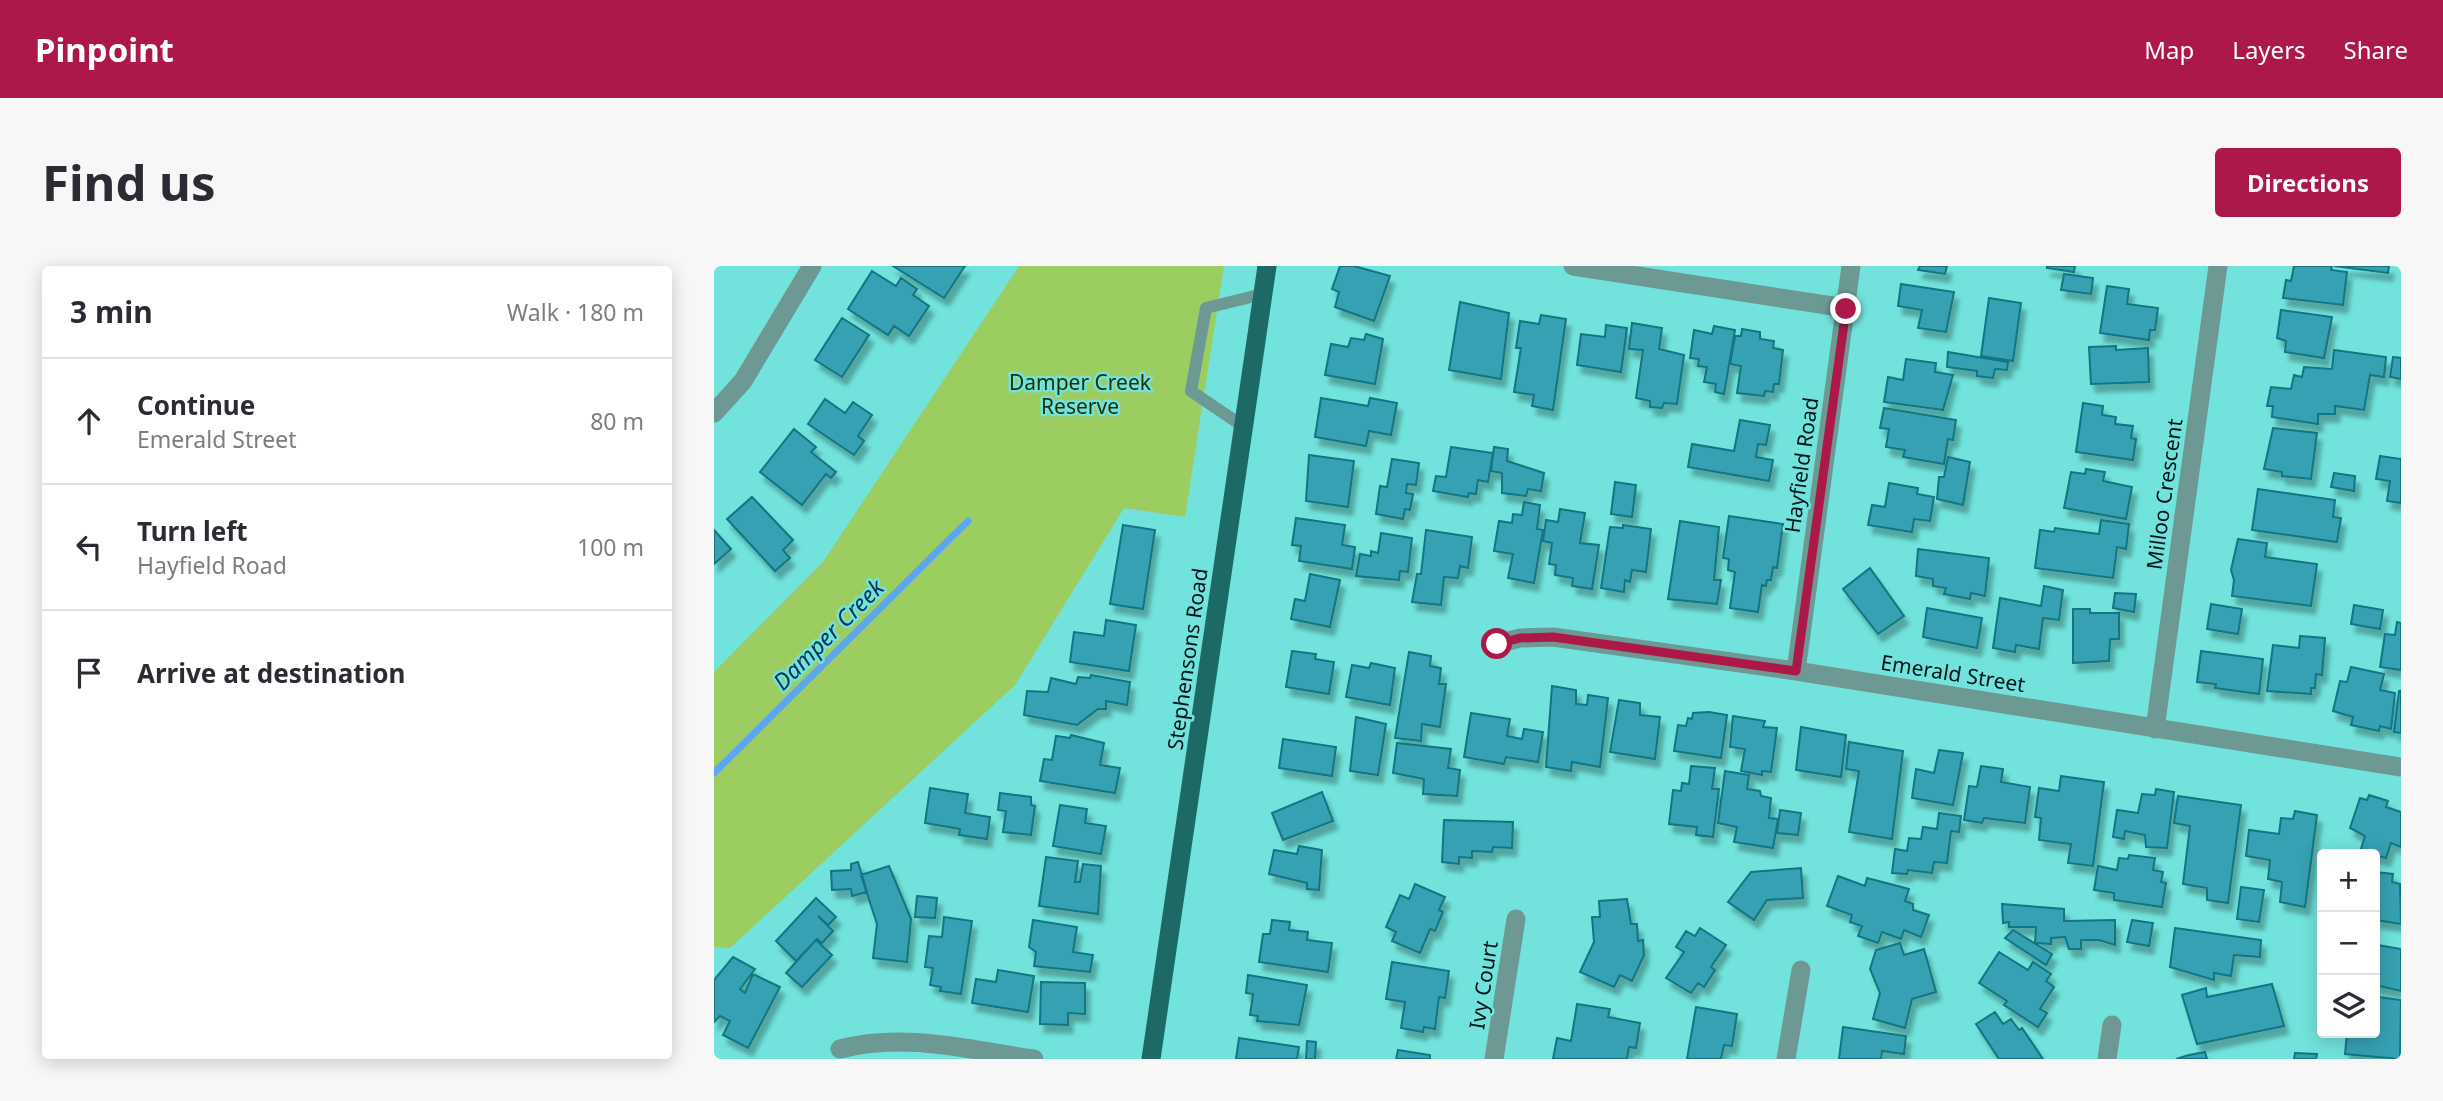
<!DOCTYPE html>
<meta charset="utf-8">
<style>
body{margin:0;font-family:"Noto Sans",sans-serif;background:#f7f7f7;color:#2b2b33}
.controls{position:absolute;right:21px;bottom:21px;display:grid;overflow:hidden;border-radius:7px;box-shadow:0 4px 18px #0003}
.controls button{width:63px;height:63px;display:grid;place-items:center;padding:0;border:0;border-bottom:2px solid #e1e1e2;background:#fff;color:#2b2b33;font:35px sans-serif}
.stop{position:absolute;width:21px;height:21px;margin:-16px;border:5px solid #ac1948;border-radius:50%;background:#fff}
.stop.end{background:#ac1948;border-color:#fff;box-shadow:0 2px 7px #0008}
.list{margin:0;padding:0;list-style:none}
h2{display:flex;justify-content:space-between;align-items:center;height:91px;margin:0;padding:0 28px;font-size:30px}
h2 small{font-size:23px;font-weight:400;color:#7c7c81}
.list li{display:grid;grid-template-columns:46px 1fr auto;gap:21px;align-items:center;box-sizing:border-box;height:126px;padding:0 28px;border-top:2px solid #e1e1e2}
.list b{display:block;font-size:26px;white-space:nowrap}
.list p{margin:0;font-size:23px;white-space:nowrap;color:#7c7c81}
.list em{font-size:23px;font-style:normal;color:#7c7c81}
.icon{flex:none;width:38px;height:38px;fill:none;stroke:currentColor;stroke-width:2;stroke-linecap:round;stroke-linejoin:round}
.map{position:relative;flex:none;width:1687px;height:793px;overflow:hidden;border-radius:7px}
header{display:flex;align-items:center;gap:42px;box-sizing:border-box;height:98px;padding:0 35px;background:#ac1948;color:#fff}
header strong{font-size:33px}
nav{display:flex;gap:38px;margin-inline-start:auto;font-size:24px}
.intro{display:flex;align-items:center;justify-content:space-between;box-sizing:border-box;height:168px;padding:0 42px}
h1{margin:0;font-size:49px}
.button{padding:18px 32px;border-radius:7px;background:#ac1948;color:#fff;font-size:24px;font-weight:700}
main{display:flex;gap:42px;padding:0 42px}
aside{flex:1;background:#fff;border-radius:7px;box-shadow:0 4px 18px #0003}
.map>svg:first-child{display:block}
</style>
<header>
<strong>Pinpoint</strong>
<nav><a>Map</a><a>Layers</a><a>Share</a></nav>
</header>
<div class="intro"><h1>Find us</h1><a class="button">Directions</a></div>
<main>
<aside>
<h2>3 min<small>Walk · 180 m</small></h2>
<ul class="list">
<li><svg class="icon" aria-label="ahead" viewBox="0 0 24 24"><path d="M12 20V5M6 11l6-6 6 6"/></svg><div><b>Continue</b><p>Emerald Street</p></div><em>80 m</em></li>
<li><svg class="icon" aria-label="left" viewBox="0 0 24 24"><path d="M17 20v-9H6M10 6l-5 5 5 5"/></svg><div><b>Turn left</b><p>Hayfield Road</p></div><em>100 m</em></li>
<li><svg class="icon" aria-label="arrive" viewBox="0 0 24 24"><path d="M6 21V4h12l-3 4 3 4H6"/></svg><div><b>Arrive at destination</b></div></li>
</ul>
</aside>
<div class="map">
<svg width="1687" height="793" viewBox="0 0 1687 793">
<defs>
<filter id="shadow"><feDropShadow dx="4.5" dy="8" stdDeviation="2" flood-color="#0004"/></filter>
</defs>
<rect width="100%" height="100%" fill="#71e3dc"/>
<path fill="#9bcd61" d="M305,0H510L471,251L410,242L301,419L16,682L0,681V406L109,296Z"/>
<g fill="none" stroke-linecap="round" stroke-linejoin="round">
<path stroke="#5da7f1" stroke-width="7" d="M0,507L254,255"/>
</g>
<path fill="#34a1b2" stroke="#137482" stroke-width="2" filter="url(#shadow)" d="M179,0H251L230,32Z
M626,0H640L676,10L660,55L621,41L625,26L618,23Z
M1206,0H1233L1231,8L1204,4Z
M1333,0H1361L1360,6L1333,2Z
M1580,0H1618L1617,4L1633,6L1629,39L1569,32L1572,14L1577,15Z
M1620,0H1675L1674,7Z
M158,5L182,20L187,12L203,23L199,29L215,40L195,70L180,60L174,69L134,43Z
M1350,8L1379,12L1377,28L1347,24Z
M1187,18L1240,26L1232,66L1204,62L1208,44L1184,40Z
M1393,20L1415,23L1413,38L1444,42L1441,64H1436L1435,74L1386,67Z
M1275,32L1307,37L1299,95L1267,90Z
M746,36L795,47L787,113L735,104Z
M1567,44L1618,51L1610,92L1571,86L1572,75L1563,72Z
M827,49L852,53L839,144L818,140L820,129L800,126L807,82H802L806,55L825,58Z
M128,52L155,69L128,111L101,94Z
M918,57L948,62L945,83L970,89L963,138L950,137L948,142L936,141V135L922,132L929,84L915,83Z
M892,59L913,62L907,106L863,99L867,68L891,71Z
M1000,60L1021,64L1010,128L1001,126L1002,118L990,116L993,101L984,100L985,93L976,92L980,64L998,68Z
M1028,63L1046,66V73L1060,75L1059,82L1069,84L1065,118H1060L1059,126L1051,125L1050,130L1023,127L1027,100L1016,98L1021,70H1027Z
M652,68L669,73L661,118L611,109L617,78L634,81L637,72L650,74Z
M1402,80V84L1434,82L1435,116L1377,118L1375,81Z
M1620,84L1672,91L1670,111L1656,109L1650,144L1621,140V148H1604V158L1558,151L1559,140H1553L1557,121L1577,123L1580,109L1588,111L1590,101L1618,103Z
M1234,86L1294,96L1293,104L1281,103L1279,112L1263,110V105L1233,101Z
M1679,91L1687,92V113L1676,111Z
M1192,93L1222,97L1221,106L1239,109L1229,144L1170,136L1174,111L1189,114Z
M607,132L654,140L656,132L683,137L677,169L655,165L652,180L601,171Z
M111,133L131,147L139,136L158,149L144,170L150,175L140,189L94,158Z
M1369,137L1389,140L1388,149L1402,151L1401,158L1419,160L1417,172L1422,173L1419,194L1362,186Z
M1170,142L1242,154L1239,174L1234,173L1230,198L1189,191L1191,184L1172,181L1175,163L1166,162Z
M1026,154L1056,159L1052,179L1044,178L1042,191L1059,194L1055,215L974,201L978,178L1020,185Z
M1559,162L1603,167L1597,213L1568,210V206L1550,203Z
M80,163L102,181L97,186L122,206L117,212L112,208L88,239L46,206Z
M737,181L779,187L774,216L764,214L762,228L755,227L754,231L719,225L722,210L732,211Z
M780,181L794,183L793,195L830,207L827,225L814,223L812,230L788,227V207L777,205Z
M595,189L640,195L634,241L592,235Z
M1666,190L1687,193V237L1673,235L1676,215L1662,213Z
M1234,191L1256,196L1249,239L1223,233L1225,211H1230Z
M678,193L705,197L702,219L693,218L692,227L699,228L696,244L691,243L689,253L662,248L666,220L673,221Z
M1372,203L1391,206L1389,215L1418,221L1412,253L1350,242L1357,206L1371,208Z
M1620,207L1641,210L1640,225L1617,221Z
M901,216L922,219L918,251L897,248Z
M1175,217L1204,222L1203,228L1220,231L1216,255L1200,253L1198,266L1154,259L1158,239L1171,241Z
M1544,223L1621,234L1619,251L1627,252L1623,276L1538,264Z
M38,231L79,274L69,284L76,292L61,305L13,253Z
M810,236L826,239L823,263L829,264L820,317L794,312L799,288L780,285L785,255L798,257L799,248L808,249Z
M846,243L871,247L866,277L885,279L878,323L858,320L859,312L841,309L842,299L835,298L838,277L829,275L832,254L844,256Z
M1015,250L1069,258L1063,302L1059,301L1057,314H1053L1052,320L1048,319L1044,346L1016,342L1021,306L1014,304L1015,293L1009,292Z
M582,252L631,259L628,279L641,281L638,303L585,295L587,280L578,279Z
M1387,254L1415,258L1412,283L1403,281L1399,312L1321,302L1326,264L1340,266L1341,262L1385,268Z
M966,255L1005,261L1000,314H1007L1003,338L954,333Z
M409,259L441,264L429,343L396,338Z
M909,259L937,263L932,306L918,304L916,316L911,314L910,326L887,322L896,261L909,262Z
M0,264L17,283L0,298Z
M712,264L758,271L754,302L746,300L744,312L730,311L727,339L698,336L703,308H707Z
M667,267L698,272L694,306L686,305L685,314L642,310L646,288L657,290V285L664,287Z
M1524,273L1553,277L1551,291L1603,298L1597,340L1518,330L1520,314L1517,304Z
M1204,283L1275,292L1271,330L1257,327L1256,333L1230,328L1232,322L1219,320V313L1202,310Z
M1156,302L1190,350L1164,368L1129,323Z
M596,308L626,314L616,361L577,353L581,333L591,335Z
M1330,320L1349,324L1345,354L1329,352L1325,383L1302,379L1301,386L1279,382L1286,332L1327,340Z
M1401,327L1422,328L1420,346L1399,342Z
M1497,338L1528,343L1524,368L1493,363Z
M1640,339L1669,344L1666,363L1637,358Z
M1213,342L1268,352L1263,382L1209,371Z
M1359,343H1376V347H1405V373H1396L1395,395L1359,397Z
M392,354L422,359L415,405L356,396L360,366L390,370Z
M1683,356L1687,357V404L1666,401L1671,368L1681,369Z
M1586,370L1611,372L1608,409L1602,408L1601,422H1597V428L1553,425L1559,379L1585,382Z
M578,385L602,388L601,393L620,396L615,428L572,421Z
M1487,385L1549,393L1545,428L1501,422L1502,418L1483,416Z
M695,386L717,390L716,400L727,402L725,418H732L726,461L708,458L707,475L681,472Z
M657,397L681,402L676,439L632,431L638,399L655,402Z
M1637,401L1670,408L1666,424L1681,427L1677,463L1666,460L1665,465L1637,459L1639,451L1619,445L1626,415L1633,416Z
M377,409L416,416L413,439L392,435V443H384L363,459L310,449L313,425L334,426L337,412L362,418L364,411L376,412Z
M838,420L862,424V438L873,439L874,429L894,432L886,501L858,496L857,505L832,501Z
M1685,425H1687V467L1680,466Z
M905,434L926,437V449L946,451L941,493L896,486Z
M995,446L1013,449L1007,492L960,485L964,459L972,460L974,452L978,453L979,447Z
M757,447L796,453L793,470L808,473L810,463L829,466L824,496L792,491L790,498L750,491Z
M1019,450L1051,455L1049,461L1063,462L1057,506L1048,505V509L1027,505L1031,483L1016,481Z
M642,451L672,458L664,509L636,505Z
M1087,461L1132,469L1127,511L1082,504Z
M357,469L390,477L386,499L406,502L401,527L326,515L330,493L338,494L342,470L356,472Z
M569,473L622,481L618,510L565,502Z
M1135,476L1189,485L1178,573L1135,566L1145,505L1132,503Z
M683,477L737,483L734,502L746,504L743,530L709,528L710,513L679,507Z
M1225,484L1249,487L1239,539L1198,532L1202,503L1220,507Z
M977,500L1001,502L998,523H1005L999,571L982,569L983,561L955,558L959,524L967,525L968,517L975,518Z
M1267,500L1289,503L1287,516L1316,521L1311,557L1270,552L1268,557L1250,554L1255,520L1263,521Z
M1011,505L1035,509L1033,523L1046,525L1047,530L1057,532L1055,552L1064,553L1059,582L1020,576L1023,561L1004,557Z
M1347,510L1390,516L1379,600L1354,597L1357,578L1325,574L1327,552L1321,551L1325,522L1345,525Z
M216,522L254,528L251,547L276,551L273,573L245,569L246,563L211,557Z
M1442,523L1460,526L1453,582L1432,581L1431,569L1411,565L1410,573L1399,571L1403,544L1424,547L1428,528L1441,529Z
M608,526L619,555L569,574L558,547Z
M286,527L317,531V539L321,540L317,569L289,566L292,545L284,544Z
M1655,529L1674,535L1672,541L1687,546V581L1677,577L1672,592L1646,586L1651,570L1636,562L1646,532L1653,534Z
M1464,530L1527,539L1514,637L1493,634V622L1469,618L1476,560L1460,557Z
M346,539L373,543L371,557L392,560L387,588L339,580Z
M1066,544L1087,547L1084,569L1063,567Z
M1581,545L1603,549L1591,641L1566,636L1568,616L1554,613L1556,594L1532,590L1535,564L1565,568L1567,552L1579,553Z
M1225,547L1247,550L1245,566L1237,565L1233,597L1220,596L1218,607L1194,604L1193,608L1178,607L1181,583L1193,585L1195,572L1207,573L1209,561L1223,563Z
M730,554L799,556L798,582L779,581L778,586L758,585V592L745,591V598L728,596Z
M585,580L608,584L605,624L593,623V617L555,608L560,584L583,588Z
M1415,589L1441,592L1439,604L1449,606L1447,616L1452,617L1448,641L1400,634V627L1380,624L1384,600L1403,604L1405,592L1414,593Z
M332,591L364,595L361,616H366L369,598L387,600L384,648L325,640Z
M144,596L153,626L138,630L137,623L118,624L117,605L137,604V598Z
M175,600L197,653L193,696L159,692L163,658L147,609Z
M1087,602L1089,632L1053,634L1040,654L1014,636L1037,606Z
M1661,606L1679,608L1678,616L1686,618L1687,658L1661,654Z
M1124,610L1151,620L1153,612L1195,623L1191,635L1199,638V644L1215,649L1207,671L1190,664L1187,673L1168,666L1164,677L1144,670L1148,660L1136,656L1138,649L1113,640Z
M701,618L731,631L725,644L729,646L721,665L716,663L706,687L678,675L682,666L672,661L686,629L695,633Z
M1527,621L1550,624L1545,656L1523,653Z
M203,630L223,632L221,652L201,651Z
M102,632L122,651L114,659L104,650L119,665L108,677L103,673L82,695L62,675Z
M913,633L917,658H923L924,675L929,674L930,689L918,715L906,709L900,721L866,706L880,676L878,651H886L885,635Z
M1288,638L1350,643V655L1401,654V679L1385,674H1367V683H1355L1351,671L1337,672V678L1321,677L1322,661H1295V656L1289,657Z
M230,651L258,655L247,728L226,725L227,721L216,719L219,702L211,701L215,670L228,671Z
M319,654L363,661L359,686L379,689L376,706L320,700L322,686L315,681Z
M558,654L576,656L575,664L594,666L593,674L618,677L614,706L545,696L549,668H556Z
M1418,654L1439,657L1435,680L1413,676Z
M986,662L1012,679L997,701L1001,704L990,721L984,717L977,727L952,712L970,686L962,681L972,665L981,670Z
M1461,662L1547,674L1546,691L1520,689L1517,710L1500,707V714L1456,701Z
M1299,664L1338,688L1332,699L1291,672Z
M102,674L118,689L88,721L72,707Z
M1186,677L1190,689L1210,683L1222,726L1198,733L1191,762L1159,753L1166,727L1156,703L1162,684Z
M1664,679L1687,683V725L1661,719Z
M1285,686L1314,704L1319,696L1337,708L1332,715L1340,721L1326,743L1333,747L1324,761L1290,739L1293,735L1265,717Z
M19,691L41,703L26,723L31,727L39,708L66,721L34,782L9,769L16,755L6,750L0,756V714Z
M678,696L735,705L731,732L725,731L721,763L710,761L709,766L687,762L691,736L672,733Z
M284,704L320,710L314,746L258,737L262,713L282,716Z
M534,709L593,719L585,759L543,755L544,750L536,749L539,728L532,727Z
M327,716L371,717V748L354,747V759L326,758Z
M1558,718L1570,760L1483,778L1468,729L1492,722L1493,731Z
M1665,731L1687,734L1686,793L1631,788L1633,767H1661V743Z
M863,738L896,743L894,751L926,757L922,782L915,781L913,793H839L843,772L857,775Z
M982,741L1023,748L1018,780L1010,779L1007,793H973Z
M1281,746L1289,758L1297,753L1305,764L1308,762L1329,793H1285L1262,758Z
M1129,761L1192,770L1190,788L1168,785L1167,793H1125Z
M525,772L585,781L583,793H522Z
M593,775L602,776L601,793H592Z
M684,784L716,789V793H682Z
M1491,786L1493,793H1462L1475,789Z
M1581,787L1603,788L1602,793H1580Z"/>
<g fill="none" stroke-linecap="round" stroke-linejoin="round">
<path stroke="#6d9995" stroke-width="12" d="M530,161L477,125L492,42L549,28"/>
<path stroke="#6d9995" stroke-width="19" d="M859,0L1132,42
M0,147L29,115L98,0
M783,378L806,372L839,371L1082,405L1687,501
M1082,405L1137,0
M1441,463L1504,0
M126,783C190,766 255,784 320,793
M780,793L802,653
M1072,793L1087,704
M1393,793L1398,759"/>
<path stroke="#1d6965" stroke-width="19" d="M437,793L553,0"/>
</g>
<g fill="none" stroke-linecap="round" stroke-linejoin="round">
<path stroke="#ac1948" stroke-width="9" d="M783,378L806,372L839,371L1082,405L1132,43"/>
</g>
<g text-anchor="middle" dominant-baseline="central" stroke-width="5" stroke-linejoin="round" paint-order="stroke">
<g font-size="21" fill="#1c3000" stroke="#71e3dc">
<text x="366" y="116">Damper Creek<tspan x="366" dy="24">Reserve</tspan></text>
</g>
<g font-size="21" fill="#001514" stroke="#71e3dc">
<text transform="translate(1087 199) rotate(-82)">Hayfield Road</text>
<text transform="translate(1450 228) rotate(-82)">Milloo Crescent</text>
<text transform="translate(473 393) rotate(-82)">Stephensons Road</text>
<text transform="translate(1239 407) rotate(9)">Emerald Street</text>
<text transform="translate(769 719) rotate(-81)">Ivy Court</text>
</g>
<g font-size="23" font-style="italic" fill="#093255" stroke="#71e3dc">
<text transform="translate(114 368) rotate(-45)">Damper Creek</text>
</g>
</g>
</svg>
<div class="controls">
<button>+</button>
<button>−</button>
<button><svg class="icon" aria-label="layers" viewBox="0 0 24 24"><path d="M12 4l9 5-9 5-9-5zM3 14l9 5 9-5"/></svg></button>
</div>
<div class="stop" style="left:783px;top:378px"></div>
<div class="stop end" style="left:1132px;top:43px"></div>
</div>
</main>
